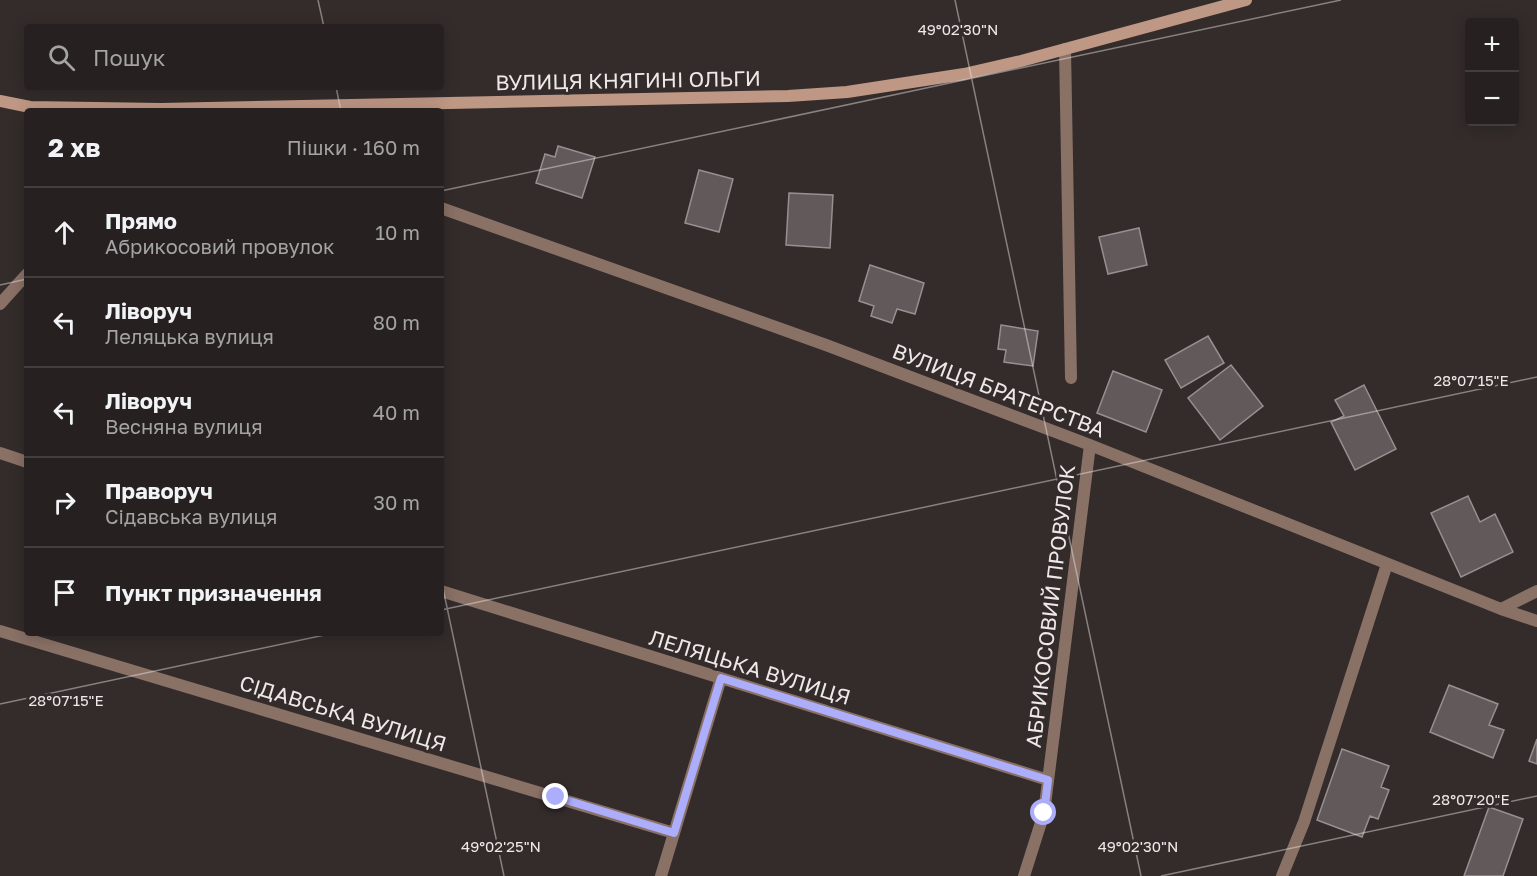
<!DOCTYPE html>
<html lang="uk">
<meta charset="utf-8">
<style>
body{margin:0;font-family:"Golos Text",sans-serif;background:#2e2929;color:#f1f3f6}
.controls{position:absolute;right:18px;top:18px;display:grid;overflow:hidden;border-radius:6px;box-shadow:0 3px 15px #0003}
.controls button{width:54px;height:54px;display:grid;place-items:center;padding:0;border:0;border-bottom:2px solid #423e3e;background:#262120;color:#f1f3f6;font:30px sans-serif}
.stop{position:absolute;width:18px;height:18px;margin:-14px;border:4px solid #adaefb;border-radius:50%;background:#fff}
.stop.end{background:#adaefb;border-color:#fff;box-shadow:0 2px 6px #0008}
.list{margin:0;padding:0;list-style:none}
h2{display:flex;justify-content:space-between;align-items:center;height:78px;margin:0;padding:0 24px;font-size:26px}
h2 small{font-size:20px;font-weight:400;color:#a4a3a5}
.list li{display:grid;grid-template-columns:39px 1fr auto;gap:18px;align-items:center;box-sizing:border-box;height:90px;padding:0 24px;border-top:2px solid #423e3e}
.list b{display:block;font-size:22px;white-space:nowrap}
.list p{margin:0;font-size:20px;white-space:nowrap;color:#a4a3a5}
.list em{font-size:20px;font-style:normal;color:#a4a3a5}
.icon{flex:none;width:33px;height:33px;fill:none;stroke:currentColor;stroke-width:2;stroke-linecap:round;stroke-linejoin:round}
.map{position:relative;flex:none;width:1537px;height:876px;overflow:hidden}
.search{position:absolute;background:#262120;box-shadow:0 3px 15px #0003;left:24px;top:24px;width:420px;height:66px;display:flex;align-items:center;gap:15px;box-sizing:border-box;padding:0 21px;border-radius:6px;color:#a4a3a5;font-size:22px}
.panel{position:absolute;background:#262120;box-shadow:0 3px 15px #0003;left:24px;top:108px;width:420px;height:528px;border-radius:6px}
.map>svg:first-child{display:block}
</style>
<div class="map">
<svg width="1537" height="876" viewBox="0 0 1537 876">
<rect width="100%" height="100%" fill="#332c2b"/>
<path fill="#61595a" stroke="#988f91" stroke-width="1.5" d="M558,146L595,157L582,198L536,183L545,154L555,157Z
M699,170L733,179L719,232L685,223Z
M789,193L833,195L830,248L786,245Z
M1139,228L1147,265L1108,274L1099,237Z
M870,265L924,283L915,314L897,309L892,323L871,316L874,306L859,301Z
M1001,325L1038,331L1033,366L1004,362L1006,350L998,349Z
M1208,336L1224,363L1181,388L1165,360Z
M1231,365L1263,406L1220,440L1188,398Z
M1113,371L1162,390L1146,432L1097,413Z
M1364,385L1396,449L1355,470L1331,422L1344,416L1335,400Z
M1468,496L1480,522L1495,514L1513,552L1461,577L1431,513Z
M1449,685L1498,704L1489,725L1504,730L1493,758L1430,732Z
M1537,739V764L1529,761Z
M1342,749L1389,766L1381,787L1389,790L1378,819L1370,816L1362,837L1317,820Z
M1489,807L1523,819L1503,876H1464Z"/>
<g fill="none" stroke-linecap="round" stroke-linejoin="round">
<path stroke="#8a7166" stroke-width="12" d="M1065,49L1071,378
M441,208L826,345L1090,445L1501,609L1537,621
M0,304L27,274
M0,453L27,462
M441,591L1048,780
M1501,609L1537,591
M0,631L674,833
M661,876L721,678
M1024,876L1044,813L1090,445
M1282,876L1304,822L1387,564"/>
<path stroke="#bf9785" stroke-width="12" d="M0,101L30,107L161,109L788,96L847,92L964,74L1021,61L1246,0"/>
</g>
<g fill="none" stroke-linecap="round" stroke-linejoin="round">
<path stroke="#adaefb" stroke-width="8" d="M556,797L674,833L721,678L1048,780L1044,813"/>
</g>
<path fill="none" stroke="#eee9e8" stroke-width="1.5" stroke-opacity="0.45" d="M318,0L324,27M955,0L1141,876M336,87L341,111M441,191L1341,0M0,285L27,279M441,579L504,876M441,610L1537,377M0,704L334,633M1161,876L1537,796"/>
<g text-anchor="middle" dominant-baseline="central" stroke-width="6" stroke-linejoin="round" paint-order="stroke">
<g font-size="21" fill="#eee9e8" stroke="#332c2b">
<text transform="translate(628 80) rotate(-1)">ВУЛИЦЯ КНЯГИНІ ОЛЬГИ</text>
<text transform="translate(999 390) rotate(21)">ВУЛИЦЯ БРАТЕРСТВА</text>
<text transform="translate(1050 606) rotate(-83)">АБРИКОСОВИЙ ПРОВУЛОК</text>
<text transform="translate(750 667) rotate(17)">ЛЕЛЯЦЬКА ВУЛИЦЯ</text>
<text transform="translate(343 713) rotate(17)">СІДАВСЬКА ВУЛИЦЯ</text>
</g>
</g>
<g font-size="15" text-anchor="middle" fill="#eee9e8" stroke="#332c2b" stroke-width="6" stroke-linejoin="round" paint-order="stroke">
<text x="958" y="35">49°02'30"N</text>
<text x="1471" y="386">28°07'15"E</text>
<text x="66" y="706">28°07'15"E</text>
<text x="1471" y="805">28°07'20"E</text>
<text x="501" y="852">49°02'25"N</text>
<text x="1138" y="852">49°02'30"N</text>
</g>
</svg>
<div class="controls">
<button>+</button>
<button>−</button>
</div>
<div class="stop" style="left:1044px;top:813px"></div>
<div class="stop end" style="left:556px;top:797px"></div>
<div class="search"><svg class="icon" aria-label="search" viewBox="0 0 24 24"><circle cx="10" cy="10" r="6"/><path d="M15 15l6 6"/></svg>Пошук</div>
<section class="panel">
<h2>2 хв<small>Пішки · 160 m</small></h2>
<ul class="list">
<li><svg class="icon" aria-label="ahead" viewBox="0 0 24 24"><path d="M12 20V5M6 11l6-6 6 6"/></svg><div><b>Прямо</b><p>Абрикосовий провулок</p></div><em>10 m</em></li>
<li><svg class="icon" aria-label="left" viewBox="0 0 24 24"><path d="M17 20v-9H6M10 6l-5 5 5 5"/></svg><div><b>Ліворуч</b><p>Леляцька вулиця</p></div><em>80 m</em></li>
<li><svg class="icon" aria-label="left" viewBox="0 0 24 24"><path d="M17 20v-9H6M10 6l-5 5 5 5"/></svg><div><b>Ліворуч</b><p>Весняна вулиця</p></div><em>40 m</em></li>
<li><svg class="icon" aria-label="right" viewBox="0 0 24 24"><path d="M7 20v-9h11M14 6l5 5-5 5"/></svg><div><b>Праворуч</b><p>Сідавська вулиця</p></div><em>30 m</em></li>
<li><svg class="icon" aria-label="arrive" viewBox="0 0 24 24"><path d="M6 21V4h12l-3 4 3 4H6"/></svg><div><b>Пункт призначення</b></div></li>
</ul>
</section>
</div>
